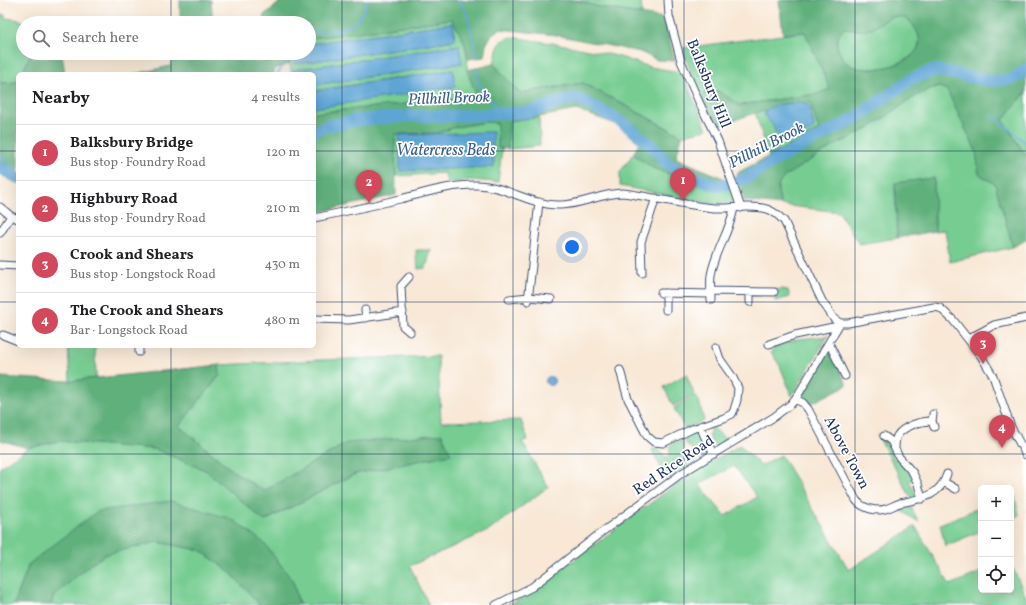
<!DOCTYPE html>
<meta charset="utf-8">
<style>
body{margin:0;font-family:Vollkorn,serif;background:#f6f6f6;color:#202124}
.controls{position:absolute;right:12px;bottom:12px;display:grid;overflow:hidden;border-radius:6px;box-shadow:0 4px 16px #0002}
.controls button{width:36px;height:36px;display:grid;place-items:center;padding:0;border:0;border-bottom:1px solid #e0e0e0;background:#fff;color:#202124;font:20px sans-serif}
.you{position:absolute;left:572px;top:247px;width:14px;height:14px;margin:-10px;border:3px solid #fff;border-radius:50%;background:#1a73e8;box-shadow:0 0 0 6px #1a73e833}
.badge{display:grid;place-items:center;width:26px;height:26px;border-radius:50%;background:#d1495b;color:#fff;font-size:13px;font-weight:700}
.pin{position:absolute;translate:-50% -33px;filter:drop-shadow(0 1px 2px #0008)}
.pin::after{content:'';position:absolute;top:21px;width:14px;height:12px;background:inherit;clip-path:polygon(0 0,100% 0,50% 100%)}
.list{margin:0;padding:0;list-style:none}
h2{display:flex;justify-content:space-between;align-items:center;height:52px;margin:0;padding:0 16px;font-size:17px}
h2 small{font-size:13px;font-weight:400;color:#757577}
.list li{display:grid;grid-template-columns:26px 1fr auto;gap:12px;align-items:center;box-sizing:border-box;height:56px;padding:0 16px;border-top:1px solid #e0e0e0}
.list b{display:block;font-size:15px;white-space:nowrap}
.list p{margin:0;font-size:13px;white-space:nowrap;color:#757577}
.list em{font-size:13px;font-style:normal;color:#757577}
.icon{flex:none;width:22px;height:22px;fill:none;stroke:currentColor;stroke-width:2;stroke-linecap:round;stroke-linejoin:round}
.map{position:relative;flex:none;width:1026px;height:605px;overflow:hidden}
.search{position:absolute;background:#fff;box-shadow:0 4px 16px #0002;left:16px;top:16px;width:300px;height:44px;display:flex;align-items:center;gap:10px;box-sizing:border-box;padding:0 14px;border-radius:22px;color:#757577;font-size:15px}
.panel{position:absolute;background:#fff;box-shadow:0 4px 16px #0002;left:16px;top:72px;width:300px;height:276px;border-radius:6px}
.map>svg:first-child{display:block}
</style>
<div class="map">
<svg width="1026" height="605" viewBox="0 0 1026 605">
<rect width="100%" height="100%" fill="#fff"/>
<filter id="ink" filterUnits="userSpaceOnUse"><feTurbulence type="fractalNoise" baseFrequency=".025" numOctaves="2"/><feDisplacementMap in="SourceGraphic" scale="8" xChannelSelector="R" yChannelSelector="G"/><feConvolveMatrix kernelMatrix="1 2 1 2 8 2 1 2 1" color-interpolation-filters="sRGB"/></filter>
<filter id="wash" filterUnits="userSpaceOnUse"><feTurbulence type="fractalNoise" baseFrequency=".012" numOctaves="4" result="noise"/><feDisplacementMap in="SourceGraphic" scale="16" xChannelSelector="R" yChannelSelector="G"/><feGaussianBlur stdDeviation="0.9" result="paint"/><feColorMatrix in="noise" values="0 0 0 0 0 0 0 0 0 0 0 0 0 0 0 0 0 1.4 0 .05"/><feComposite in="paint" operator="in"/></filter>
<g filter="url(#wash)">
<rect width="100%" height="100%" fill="#f8e8d5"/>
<path fill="#76cc91" stroke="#487e78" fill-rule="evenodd" d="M575,0H641L642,14L599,7Z
M0,15H5V18L15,19L29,23H23V53H31L22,74H18V82L0,83Z
M892,17C902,16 910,19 915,28C937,61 871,76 852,66C847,64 843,60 841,55C834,44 836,38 844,28C852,28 859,32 866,30C876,28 883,20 892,17Z
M452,19L464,41L468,59L467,70L477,97L314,113V108L452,70L314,91V85L461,63L459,45L294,70V74H291L289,53H294L295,64L455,40L452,23L309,44V39Z
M805,32L830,89L817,94L739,105L718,91L700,95L686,60L683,48Z
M511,37L565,45L617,56L650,67L681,72L707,129L682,136L583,83L519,93L494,64L497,50L501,41Z
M940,87L947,90L976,151L979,174L995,184L1013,247L950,262L945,230L935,231L934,178L895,183L897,238L859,244L839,212L781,205L778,191V185L784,176L830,148L871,127L911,99L929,89Z
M1026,92V156L1003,120Z
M810,102L819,130L769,156L755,113Z
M539,117L540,146L508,149L509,121Z
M486,122L498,123V148L502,149L498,182L468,180L447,184L445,173L396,176L395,134L437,133L456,127Z
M633,154L653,168L715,191L732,188L735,199L732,202L730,203L713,204L620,186V172Z
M416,250H431L426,268L418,269L417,260L416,259Z
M782,289L788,290L790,297L775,301V290Z
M828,336L792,396L780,366L771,352L774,347L798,339Z
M68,346H95L96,378L70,381Z
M438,356L441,422L521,420L528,440L522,441L548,487L490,530L410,566L429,605H299L293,581L232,519L29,564L14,605H0V467L28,448L59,441L155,449L207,471L265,521L355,474L451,454L347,443L264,491L233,471L179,426L220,375L219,365L319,360Z
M686,374L694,394L673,406L664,387Z
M695,395L699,401L704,421L685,429L674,408Z
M712,426L724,438L741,431L743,435C734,440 716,455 710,439C709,434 709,431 712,426Z
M692,432C701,432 708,446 708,454L667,480L652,450C659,446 661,452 665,457H668L670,454C668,446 670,443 678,441L682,442C686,449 679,453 684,460L696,454L695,452C690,446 681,443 687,434Z
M877,434L890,445L895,460L898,459L914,479L909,481L918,498L912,500Z
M740,445L761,466L781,455L849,570L915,526L950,585L981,572V590H1011V564L1026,597V605H507L521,599L690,474ZM734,466L757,497L725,516L699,484Z
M1014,493L1019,515L1011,519V494Z
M911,507L919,522L900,510Z
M981,507V531L945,546L940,524Z
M157,542L200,550L230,572L260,605H51L53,597L87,567L106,554Z"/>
<path fill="#60b07b" stroke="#3e706c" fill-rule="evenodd" d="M180,0H211L213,23H180Z
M279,0H575L599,7L664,18L675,61L657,60L640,52L556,35L500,29L492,34L486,45L484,57L468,59L464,41L452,19L309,39V23H262L264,15L279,3Z
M779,0H1026V92L1003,120L1026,156V240L1013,247L995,184L979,174L976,151L947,90L939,87L929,89L911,99L871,127L830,148L785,176L778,185V191L781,205L744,201L737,173L819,130L810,102L755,113L714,127L700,95L718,91L740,105L817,94L830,89L805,32L783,34ZM892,17C902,16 910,19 915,28C937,61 872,76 852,66C847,64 843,60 841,55C834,44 836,38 844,28C852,28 859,32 866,30C876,28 883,20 892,17Z
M31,53H62L65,74H22Z
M174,53H232L234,56L241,53H289V64L274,69V74H135L170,66Z
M494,64L519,93L583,83L682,136L676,158L728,180L732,188L715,191L653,168L633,154L640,142L621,126L576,110L539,117L509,121L508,149L498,148L497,123L486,122L456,127L437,133L395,134L396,195L314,213V113L477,97L467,70Z
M18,82V178L0,168V83Z
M934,178L935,231L897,238L895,183Z
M829,347L847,385L810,404L802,392Z
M219,365L220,375L179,426L233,471L264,491L347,443L442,434L451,454L355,474L264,521L207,471L155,449L59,441L28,448L0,440V377L70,381Z
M171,501L232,519L264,543L293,581L299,605H260L230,572L200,550L157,542L106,554L87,567L53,597L51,605H14L29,564L98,511Z"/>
<path fill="#5ea5d4" stroke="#3c6a99" d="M453,23L455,40L295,64L294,53H309V44Z
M459,45L462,63L314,85V74H294L293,70Z
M453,70L455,87L314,108V91Z
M801,102L809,106L814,125L813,129C805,135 784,142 776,133C774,130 774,127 772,124C770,122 767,120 766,118C757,104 795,103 801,102Z
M493,132L494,167L400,171L399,135Z
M545.5 381a4.5 4.5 0 1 1 9 0a4.5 4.5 0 1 1-9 0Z"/>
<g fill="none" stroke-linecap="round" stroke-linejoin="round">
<path stroke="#5ea5d4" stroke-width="2" d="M456,0C456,0 461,3 461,3C468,12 476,48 476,59
M309,32C325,30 349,33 360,17C363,12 365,5 368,0
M476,70C477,90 491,101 504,114
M277,74L280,71L286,53
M991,116L998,120L1026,143
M0,155L18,173"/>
<path stroke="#5ea5d4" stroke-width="12" d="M314,131L326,126L357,120L408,116H451L529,112L573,98L583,101L622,122L650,144L669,165L696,178L718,186L745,179L776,160L859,116L913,78L935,70L991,81L1013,79L1026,69
M0,168L18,178"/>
</g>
</g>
<g filter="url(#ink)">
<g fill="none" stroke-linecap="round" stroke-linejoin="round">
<defs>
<path id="minor" d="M668,0L669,16L681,61L699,102L718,141L741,208
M0,207L11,216
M314,218C343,212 372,206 400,199C425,193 452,184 478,185C507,186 531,206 560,205C582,205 601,193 623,193C653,197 684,205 714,208C731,209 751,204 767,209C774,211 779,216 784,221L822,301L834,319L840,323
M0,233L11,216L18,219
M0,265L18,266
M642,273L641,242L656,198
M409,277L401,286L403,326L410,332
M710,291L774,292
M661,293L711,294
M509,299L529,297L551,299
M711,300C711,292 710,283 711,275C715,252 730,231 734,208
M528,301L539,202
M750,302V292
M365,310L366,318
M666,310V293
M314,319L349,320L403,312
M840,323H848L934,307L940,308L953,320L981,356L993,376L1011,427L1026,455
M3,335L18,341
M968,339L994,325L1026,318
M829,343L845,376
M769,344L795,335L838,326
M139,346V352
M620,370L628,399L647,436L654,442L663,443L692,429L724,418L732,414L734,410L737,400L738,388L732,376L720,359L716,347
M795,399L803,403L808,409L856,500C862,508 876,512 885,509C890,508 894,505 900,503C920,499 940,497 947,474
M933,414L932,421L934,427
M700,426L707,442L714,454
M884,436L891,441L899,457L913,473L918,484L922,499
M895,449C895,444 895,440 897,436C903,426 921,421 932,421
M944,482L956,489
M496,605L532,587L598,535L682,473L774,417L791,404L798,395L840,323"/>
</defs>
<use href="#minor" stroke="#3c4b70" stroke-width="9"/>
<use href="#minor" stroke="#fff" stroke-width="7"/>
</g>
</g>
<path fill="none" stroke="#1b2f5e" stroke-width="1" stroke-opacity="0.55" d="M171,0V23M342,0V605M513,0V605M684,0V605M855,0V605M171,53V74M0,151H18M314,151H1026M0,302H18M314,302H1026M171,346V605M0,454H1026"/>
<g text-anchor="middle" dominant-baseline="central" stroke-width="3.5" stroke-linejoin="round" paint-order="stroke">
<g font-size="15" fill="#1b2f5e" stroke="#fff">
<text transform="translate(708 84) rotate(68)">Balksbury Hill</text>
<text transform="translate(846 453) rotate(62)">Above Town</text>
<text transform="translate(674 466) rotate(-34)">Red Rice Road</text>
</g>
<g font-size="16" font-style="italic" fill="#365e8d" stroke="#fff">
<text transform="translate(449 99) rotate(-2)">Pillhill Brook</text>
<text transform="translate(767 146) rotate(-27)">Pillhill Brook</text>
<text x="446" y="151">Watercress Beds</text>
</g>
</g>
</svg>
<div class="controls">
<button>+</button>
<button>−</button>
<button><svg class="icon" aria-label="locate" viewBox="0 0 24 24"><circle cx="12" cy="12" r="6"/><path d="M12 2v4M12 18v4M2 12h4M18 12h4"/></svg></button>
</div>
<div class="you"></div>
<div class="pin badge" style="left:683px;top:201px">1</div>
<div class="pin badge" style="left:369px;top:203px">2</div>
<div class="pin badge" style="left:983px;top:364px">3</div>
<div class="pin badge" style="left:1002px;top:448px">4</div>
<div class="search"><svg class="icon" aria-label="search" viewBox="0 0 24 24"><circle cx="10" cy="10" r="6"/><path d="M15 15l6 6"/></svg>Search here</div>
<section class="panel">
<h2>Nearby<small>4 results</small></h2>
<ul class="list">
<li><span class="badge">1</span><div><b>Balksbury Bridge</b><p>Bus stop · Foundry Road</p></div><em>120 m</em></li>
<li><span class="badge">2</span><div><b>Highbury Road</b><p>Bus stop · Foundry Road</p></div><em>210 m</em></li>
<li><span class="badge">3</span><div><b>Crook and Shears</b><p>Bus stop · Longstock Road</p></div><em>430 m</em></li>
<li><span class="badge">4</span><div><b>The Crook and Shears</b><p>Bar · Longstock Road</p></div><em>480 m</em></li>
</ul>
</section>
</div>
